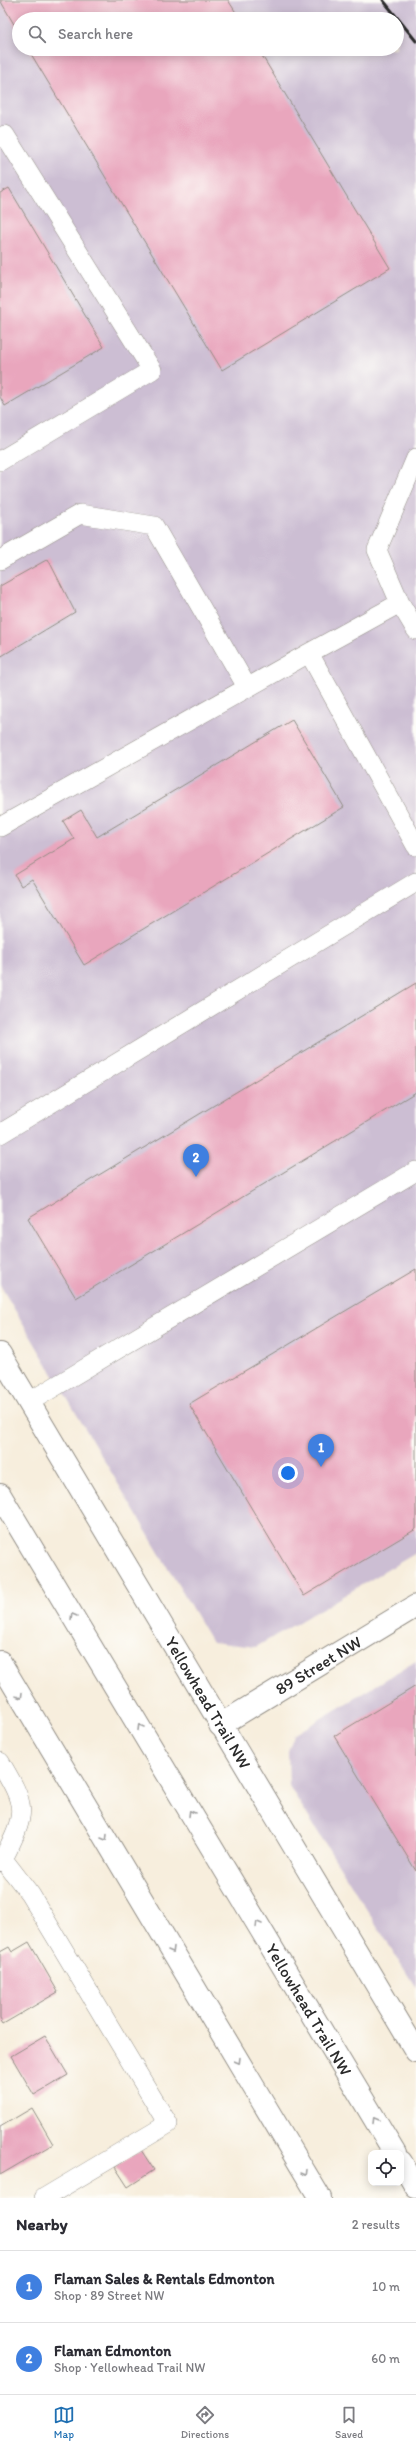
<!DOCTYPE html>
<meta charset="utf-8">
<style>
body{margin:0;font-family:Itim,sans-serif;background:#f7f7f7;color:#2b2b33}
.controls{position:absolute;right:12px;bottom:12px;display:grid;overflow:hidden;border-radius:8px;box-shadow:0 2px 10px #0003}
.controls button{width:36px;height:36px;display:grid;place-items:center;padding:0;border:0;border-bottom:1px solid #e1e1e2;background:#fff;color:#2b2b33;font:20px sans-serif}
.you{position:absolute;left:288px;top:1473px;width:14px;height:14px;margin:-10px;border:3px solid #fff;border-radius:50%;background:#1a73e8;box-shadow:0 0 0 6px #1a73e833}
.badge{display:grid;place-items:center;width:26px;height:26px;border-radius:50%;background:#1f6fb2;color:#fff;font-size:13px;font-weight:700}
.pin{position:absolute;translate:-50% -33px;filter:drop-shadow(0 1px 2px #0008)}
.pin::after{content:'';position:absolute;top:21px;width:14px;height:12px;background:inherit;clip-path:polygon(0 0,100% 0,50% 100%)}
.list{margin:0;padding:0;list-style:none}
h2{display:flex;justify-content:space-between;align-items:center;height:52px;margin:0;padding:0 16px;font-size:17px}
h2 small{font-size:13px;font-weight:400;color:#7c7c81}
.list li{display:grid;grid-template-columns:26px 1fr auto;gap:12px;align-items:center;box-sizing:border-box;height:72px;padding:0 16px;border-top:1px solid #e1e1e2}
.list b{display:block;font-size:15px;white-space:nowrap}
.list p{margin:0;font-size:13px;white-space:nowrap;color:#7c7c81}
.list em{font-size:13px;font-style:normal;color:#7c7c81}
.icon{flex:none;width:22px;height:22px;fill:none;stroke:currentColor;stroke-width:2;stroke-linecap:round;stroke-linejoin:round}
.map{position:relative;flex:none;width:416px;height:2198px;overflow:hidden}
.search{position:absolute;background:#fff;box-shadow:0 2px 10px #0003;left:12px;right:12px;top:12px;height:44px;display:flex;align-items:center;gap:10px;box-sizing:border-box;padding:0 14px;border-radius:22px;color:#7c7c81;font-size:15px}
.sheet{height:196px;background:#fff}
nav{display:flex;justify-content:space-around;align-items:center;box-sizing:border-box;height:56px;border-top:1px solid #e1e1e2;background:#fff;font-size:11px;color:#7c7c81}
nav a{display:grid;justify-items:center;gap:2px}
nav .on{color:#1f6fb2}
.map>svg:first-child{display:block}
</style>
<div class="map">
<svg width="416" height="2198" viewBox="0 0 416 2198">
<rect width="100%" height="100%" fill="#fdfcf7"/>
<filter id="ink" filterUnits="userSpaceOnUse"><feTurbulence type="fractalNoise" baseFrequency=".025" numOctaves="2"/><feDisplacementMap in="SourceGraphic" scale="8" xChannelSelector="R" yChannelSelector="G"/><feConvolveMatrix kernelMatrix="1 2 1 2 8 2 1 2 1" color-interpolation-filters="sRGB"/></filter>
<filter id="wash" filterUnits="userSpaceOnUse"><feTurbulence type="fractalNoise" baseFrequency=".012" numOctaves="4" result="noise"/><feDisplacementMap in="SourceGraphic" scale="16" xChannelSelector="R" yChannelSelector="G"/><feGaussianBlur stdDeviation="0.9" result="paint"/><feColorMatrix in="noise" values="0 0 0 0 0 0 0 0 0 0 0 0 0 0 0 0 0 1.4 0 .05"/><feComposite in="paint" operator="in"/></filter>
<g filter="url(#wash)">
<rect width="100%" height="100%" fill="#f7eedd"/>
<path fill="#ccbed3" fill-rule="evenodd" d="M0,0H416V1553L256,1647L212,1642L0,1285ZM19,19H397V49H19Z
M416,1661V1988L289,1786L288,1751L294,1735Z"/>
<g id="blocks">
<path fill="#e9a6bd" d="M0,0H228L240,19H19V33Z
M28,49H258L390,268L222,370Z
M9,188L104,347L5,406L0,397V193Z
M48,559L75,612L0,657V586Z
M292,720L344,807L84,965L32,879L21,886L15,875L74,839L63,821L81,810L97,837Z
M416,983V1092L76,1298L28,1218Z
M416,1269V1529L304,1596L189,1404Z
M416,1686V1871L334,1736Z
M29,1942L58,1992L3,2024L0,2019V1952L9,1947L12,1952Z
M45,2036L68,2075L34,2095L11,2056Z
M32,2108L53,2144L0,2175V2127Z
M141,2150L154,2170L128,2187L115,2167Z"/>
</g>
</g>
<g filter="url(#ink)">
<use href="#blocks" fill-opacity="0" stroke="#918c84" stroke-width="1"/>
<g fill="none" stroke-linecap="round" stroke-linejoin="round">
<defs>
<path id="service" d="M0,138L5,135L152,370L0,461
M0,560L80,514L154,526L247,687
M400,603L377,550L416,458
M309,653L400,603L416,630
M0,827L309,653L416,846
M0,1134L416,882
M29,1402L416,1171
M0,1762C27,1807 27,1812 3,1859L30,1894L168,2124L44,2198"/>
<g id="minor">
<path id="s1" d="M0,1354L416,2051"/>
<path id="s2" d="M220,1725L416,1606"/>
<path d="M0,1860L3,1859"/>
</g>
<g id="motorway">
<path id="s3" d="M0,1495L395,2153"/>
<path d="M0,1662L320,2198"/>
<path d="M401,2162L416,2187"/>
</g>
</defs>
<use href="#service" stroke="#918c84" stroke-width="20"/>
<use href="#minor" stroke="#918c84" stroke-width="24"/>
<use href="#motorway" stroke="#918c84" stroke-width="24"/>
<use href="#service" stroke="#fff" stroke-width="19"/>
<use href="#minor" stroke="#fff" stroke-width="22"/>
<use href="#motorway" stroke="#fff" stroke-width="22"/>
<path stroke="#2b2b2b" stroke-width="3" d="M383,0L416,41"/>
</g>
<defs><path id="oneway-chevron" d="M-2-3.5L2.5 0L-2 3.5" fill="none" stroke-width="1.6" stroke-linecap="round" stroke-linejoin="round"/></defs>
<g stroke="#a0a0a0">
<use href="#oneway-chevron" transform="translate(73 1616) rotate(-121)"/>
<use href="#oneway-chevron" transform="translate(20 1696) rotate(59)"/>
<use href="#oneway-chevron" transform="translate(140 1727) rotate(-121)"/>
<use href="#oneway-chevron" transform="translate(191 1813) rotate(-121)"/>
<use href="#oneway-chevron" transform="translate(105 1838) rotate(59)"/>
<use href="#oneway-chevron" transform="translate(258 1924) rotate(-121)"/>
<use href="#oneway-chevron" transform="translate(172 1950) rotate(59)"/>
<use href="#oneway-chevron" transform="translate(238 2061) rotate(59)"/>
<use href="#oneway-chevron" transform="translate(375 2120) rotate(-121)"/>
<use href="#oneway-chevron" transform="translate(305 2173) rotate(59)"/>
</g>
</g>
<g text-anchor="middle" dominant-baseline="central" stroke-width="3.5" stroke-linejoin="round" paint-order="stroke">
<g font-size="17" fill="#2b2b2b" stroke="#fdfcf7">
<text stroke="none"><textPath href="#s2" startOffset="115">89 Street NW</textPath></text>
<text stroke="none"><textPath href="#s1" startOffset="406">Yellowhead Trail NW</textPath></text>
<text stroke="none"><textPath href="#s3" startOffset="600">Yellowhead Trail NW</textPath></text>
</g>
</g>
</svg>
<div class="controls">
<button><svg class="icon" aria-label="locate" viewBox="0 0 24 24"><circle cx="12" cy="12" r="6"/><path d="M12 2v4M12 18v4M2 12h4M18 12h4"/></svg></button>
</div>
<div class="you"></div>
<div class="pin badge" style="left:321px;top:1467px;background:#3f7fe0">1</div>
<div class="pin badge" style="left:196px;top:1177px;background:#3f7fe0">2</div>
<div class="search"><svg class="icon" aria-label="search" viewBox="0 0 24 24"><circle cx="10" cy="10" r="6"/><path d="M15 15l6 6"/></svg>Search here</div>
</div>
<section class="sheet">
<h2>Nearby<small>2 results</small></h2>
<ul class="list">
<li><span class="badge" style="background:#3f7fe0">1</span><div><b>Flaman Sales &amp; Rentals Edmonton</b><p>Shop · 89 Street NW</p></div><em>10 m</em></li>
<li><span class="badge" style="background:#3f7fe0">2</span><div><b>Flaman Edmonton</b><p>Shop · Yellowhead Trail NW</p></div><em>60 m</em></li>
</ul>
</section>
<nav>
<a class="on"><svg class="icon" aria-label="map" viewBox="0 0 24 24"><path d="M3 6l6-2 6 2 6-2v14l-6 2-6-2-6 2zM9 4v14M15 6v14"/></svg>Map</a>
<a><svg class="icon" aria-label="directions" viewBox="0 0 24 24"><path d="M12 3l9 9-9 9-9-9zM9 14v-3h6M13 9l2 2-2 2"/></svg>Directions</a>
<a><svg class="icon" aria-label="saved" viewBox="0 0 24 24"><path d="M7 4h10v16l-5-4-5 4z"/></svg>Saved</a>
</nav>
